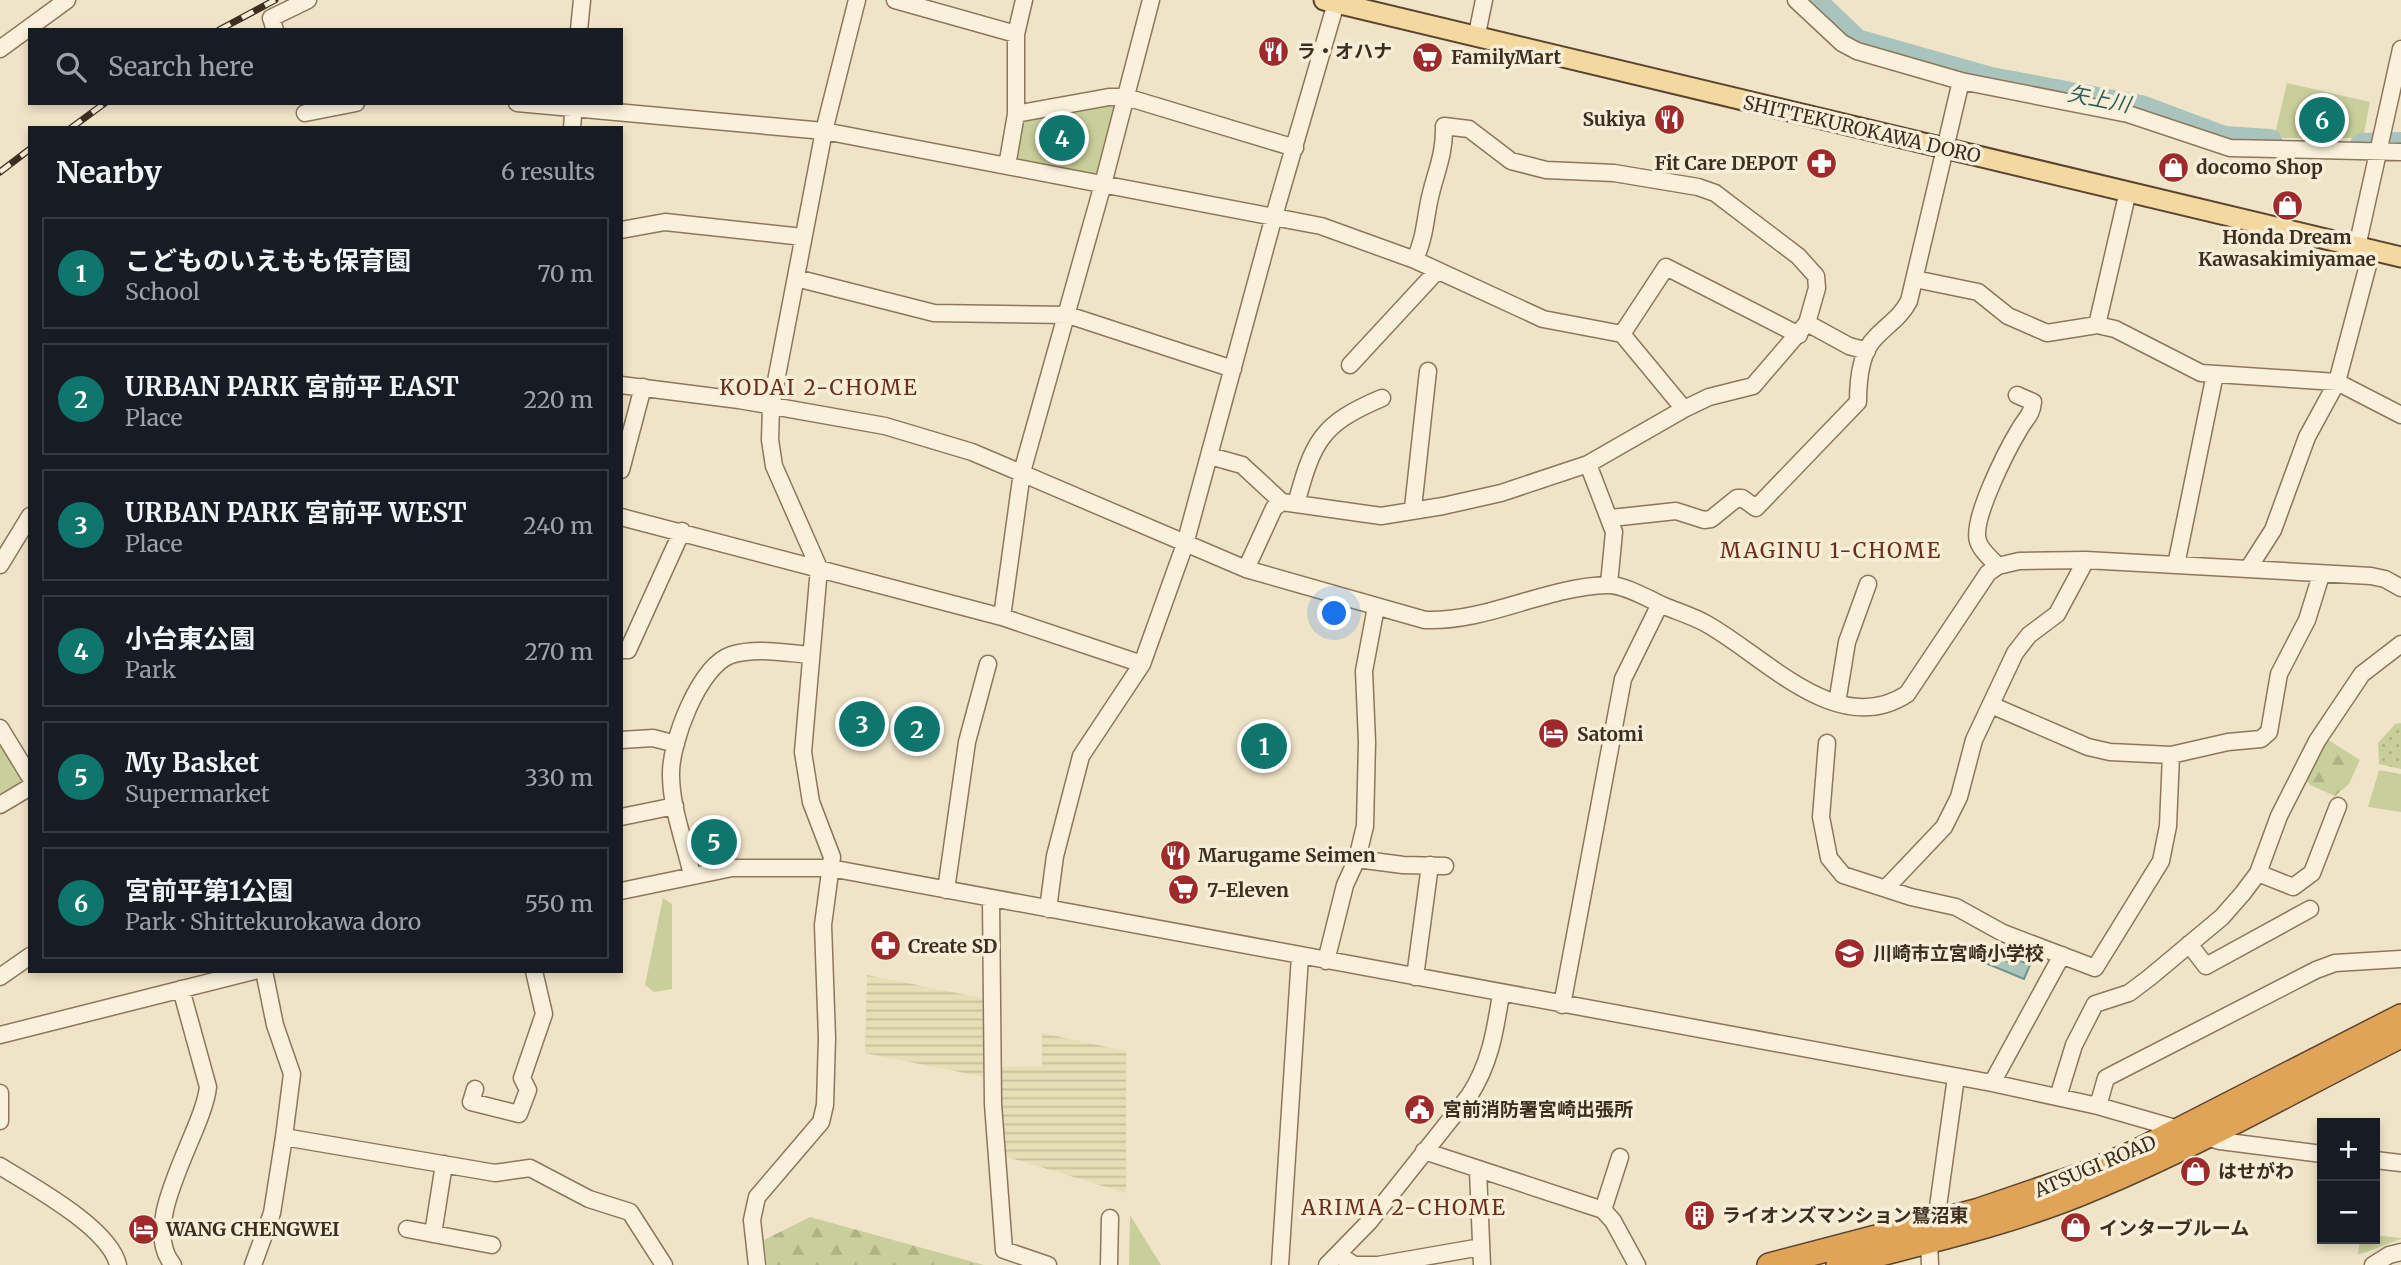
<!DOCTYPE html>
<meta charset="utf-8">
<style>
body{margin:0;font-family:Merriweather,"Noto Sans JP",serif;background:#242831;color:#f1f3f6}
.controls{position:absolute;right:21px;bottom:21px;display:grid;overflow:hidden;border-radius:0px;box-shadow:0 4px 10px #0003}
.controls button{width:63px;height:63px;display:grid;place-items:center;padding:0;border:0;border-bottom:2px solid #363941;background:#171b24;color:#f1f3f6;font:35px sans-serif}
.you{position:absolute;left:1335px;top:614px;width:24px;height:24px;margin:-18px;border:5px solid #fff;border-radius:50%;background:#1a73e8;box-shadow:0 0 0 10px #1a73e833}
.badge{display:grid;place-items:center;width:46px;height:46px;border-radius:50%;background:#0f766e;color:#fff;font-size:23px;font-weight:700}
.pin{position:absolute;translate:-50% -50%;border:4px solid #fff;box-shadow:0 2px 7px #0006}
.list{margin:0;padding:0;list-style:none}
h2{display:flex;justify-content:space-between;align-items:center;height:91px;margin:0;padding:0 28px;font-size:30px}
h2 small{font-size:23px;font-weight:400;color:#9ea1a6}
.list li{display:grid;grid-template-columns:46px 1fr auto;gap:21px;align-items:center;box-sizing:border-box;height:112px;margin:0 14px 14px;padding:0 14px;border:2px solid #363941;border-radius:0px}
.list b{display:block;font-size:26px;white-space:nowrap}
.list p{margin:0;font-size:23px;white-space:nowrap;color:#9ea1a6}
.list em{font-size:23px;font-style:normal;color:#9ea1a6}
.icon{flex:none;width:38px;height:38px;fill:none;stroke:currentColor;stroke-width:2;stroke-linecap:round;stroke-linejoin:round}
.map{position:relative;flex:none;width:2401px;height:1265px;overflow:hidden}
.search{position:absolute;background:#171b24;box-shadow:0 4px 10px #0003;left:28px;top:28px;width:595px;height:77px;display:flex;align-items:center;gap:18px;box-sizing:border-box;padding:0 24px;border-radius:0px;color:#9ea1a6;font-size:26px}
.panel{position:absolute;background:#171b24;box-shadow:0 4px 10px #0003;left:28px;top:126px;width:595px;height:847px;border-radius:0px}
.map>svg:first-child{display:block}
</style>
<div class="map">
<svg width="2401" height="1265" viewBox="0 0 2401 1265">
<defs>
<pattern id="farmland-rules" width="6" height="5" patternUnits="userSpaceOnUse" patternTransform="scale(1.75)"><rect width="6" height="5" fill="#e6deb5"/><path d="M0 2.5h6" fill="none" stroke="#c6bf9b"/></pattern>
<pattern id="grass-dots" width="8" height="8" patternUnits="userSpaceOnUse" patternTransform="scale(1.75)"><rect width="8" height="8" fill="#c9cf9b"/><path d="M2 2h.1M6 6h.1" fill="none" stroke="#aeb285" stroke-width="1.8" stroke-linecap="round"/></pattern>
<pattern id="forest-firs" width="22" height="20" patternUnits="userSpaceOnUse" patternTransform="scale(1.75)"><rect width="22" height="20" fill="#c9cf9b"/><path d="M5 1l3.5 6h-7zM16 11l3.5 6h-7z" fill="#aeb285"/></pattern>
<pattern id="water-ripples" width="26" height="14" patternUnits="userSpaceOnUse" patternTransform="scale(1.75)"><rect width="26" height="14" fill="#a9c4bc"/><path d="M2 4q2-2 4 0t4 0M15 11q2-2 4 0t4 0" fill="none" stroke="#8ba098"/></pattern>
</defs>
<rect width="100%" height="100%" fill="#f0e4c8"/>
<path fill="url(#farmland-rules)" d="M867,975L987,999L989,1078L865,1053Z
M1042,1033L1126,1051V1193L1001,1155L999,1067L1042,1066Z"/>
<path fill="url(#grass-dots)" d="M2401,723V769L2379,764L2378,743L2395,724Z"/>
<path fill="url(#forest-firs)" d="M2325,738L2360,760L2349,784L2335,796L2310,785L2303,776Z
M810,1217L984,1265H767L764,1240Z"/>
<path fill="#c9cf9b" d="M2287,83L2370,102L2363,138H2274Z
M1109,100L1115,105L1099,171L1090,177L1020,163L1014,154L1020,122L1030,115Z
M0,736L24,775V782L0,797Z
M2379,770L2401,774V812L2368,807Z
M663,898L672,904V989L654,992L645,985Z
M1130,1215L1161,1265H1129Z
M2375,1235L2401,1238V1239L2358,1255L2360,1239H2375Z"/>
<path fill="url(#water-ripples)" stroke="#6f938a" stroke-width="2" d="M1984,945L2030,965L2024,979L1978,960Z"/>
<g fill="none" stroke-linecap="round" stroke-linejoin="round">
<path stroke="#a9c4bc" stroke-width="24" d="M1814,0L1857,41L1991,79L2141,107L2224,138L2270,141
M2362,145L2401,144"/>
<defs>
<path id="minor" d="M895,0L1016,34
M1796,0L1842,43L1857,51L1961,81L2128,114L2230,148L2401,152
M275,30L271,18L308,0
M579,30L582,0
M1477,34L1484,0
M0,49L67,0
M517,103L824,131L1321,226L1415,260L1543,319L1622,334L1684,409
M305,113L356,103
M1016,114L1109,97H1126L1295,148
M572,128L574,103
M1007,166L1016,114V34L1024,0
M621,230L665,222L803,237
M2357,247L2401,49
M796,278L934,313L1068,315L1233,369
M1915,279L1978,292L2008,316L2047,333L2097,325L2115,329L2201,373L2337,382L2401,415
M1807,323L1849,346L1867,351
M2097,325L2128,191
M1622,334L1666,267L1799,335
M1350,365L1437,271
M621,385L739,400L885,426L972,452L1246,569L1425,620C1488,622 1545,587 1607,585C1623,584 1647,598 1662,605C1676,611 1692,616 1705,623C1764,655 1837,740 1907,694L1988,573L1998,566L2019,561L2086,560L2371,576L2385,579L2401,588
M1210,456L1242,465L1282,502L1381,516L1443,506L1501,493L1588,464L1684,409L1709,397L1753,386L1807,323L1817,288L1816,276L1798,256L1715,193L1698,187L1614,173L1546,170L1511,161L1469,129L1444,126C1445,158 1433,177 1428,207C1424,230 1424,237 1415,260
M1588,464L1614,532L1609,584
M621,470L643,387
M1296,504C1313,442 1320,424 1382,398
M1413,508L1428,371
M621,517L1002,617L1142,664
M1611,518L1676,511L1704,520L1711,519L1737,498H1742L1756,508L1858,402C1858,382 1860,353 1875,338C1888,324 1900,318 1909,301L1961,81
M0,565L30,516
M2176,565L2215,374
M1998,566C1991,559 1980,549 1978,541C1971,520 2007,450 2019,430C2025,419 2032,415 2033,402L2017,395
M1246,569L1274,508L1282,502
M2248,569L2273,530L2307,437L2337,382L2372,250
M1002,617L1022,472L1103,184L1151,0
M621,650H628L682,531
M1837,703L1847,642L1868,584
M1991,705L2088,747L2110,752L2171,755L2228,742L2261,739L2269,732L2279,674L2307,620L2321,575
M0,728L30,777
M621,740L653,738L676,744
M1827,743L1821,817L1829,858L1843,875L1911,897L1956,907L2003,933L2095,968L2161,861L2168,826L2171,755
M0,805L30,787
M621,817L675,806
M1357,859L1403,865L1445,866
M2258,873L2293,887L2312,873L2338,806
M692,875C685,843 671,808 671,775C670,743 699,666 731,655C756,647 786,653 811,655
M1887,887L1944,827L1959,797L1974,740L2015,653L2029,635L2057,614L2086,560
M946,890L967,742L988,664
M621,891L732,868H830L1992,1083L2098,1106L2220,1141L2322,1154
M991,899L993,1104L1004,1250L1048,1265
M1048,909L1055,856L1081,756L1142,664L1185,544L1274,216L1336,3
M2189,944L2206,966L2310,909
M1326,961L1345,885L1357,859L1365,826L1367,742L1364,671L1376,607
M264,971L275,1025L292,1074L284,1137
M0,977L30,956
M1415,977L1430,865
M1562,1005L1623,679L1660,604
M0,1035L254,971
M1992,1083L2062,955
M475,1089L471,1102L519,1114L528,1090L522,1078L544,1014L534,971
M0,1093V1121
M2058,1097L2074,1045L2095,1004L2129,993L2149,978L2222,917L2243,893L2258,873L2279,816L2317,741L2362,674L2401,644
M2098,1106L2106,1078L2316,970L2335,963L2401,959
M1424,1151L1603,1210L1613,1221L1637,1265
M2375,1160L2401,1163
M0,1166C32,1186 110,1228 118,1265
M1478,1171L1482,1265
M1603,1210L1620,1157
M1936,1221L1956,1077
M407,1229L492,1245
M433,1234L444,1164
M1929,1241L1930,1265
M1339,1255L1354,1265H1378L1481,1247
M173,1265C137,1223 203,1133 208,1087L181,989
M253,1265L272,1213L284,1137L495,1173L530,1168L589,1199L630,1212L664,1265
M757,1265L752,1220L757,1197L821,1122L825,1105L827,1038L823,925L832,857L811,802L803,752L819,568L774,466L770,440L771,407L824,131L857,0
M1109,1265L1110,1218
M1280,1265L1300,956
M1327,1265L1369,1222L1469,1096C1490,1064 1495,1032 1501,994
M2373,1265L2389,1255L2401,1252"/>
<path id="major" d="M1324,0L2401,257"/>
<path id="highway" d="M1769,1265L1979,1210L2084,1174L2135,1152L2401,1016
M1838,1265C1925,1242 2014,1223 2097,1187C2202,1143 2300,1087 2401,1036"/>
</defs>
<use href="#minor" stroke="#8d765c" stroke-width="19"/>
<use href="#major" stroke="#5b4430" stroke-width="23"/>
<use href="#highway" stroke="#5b4430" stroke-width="26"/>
<use href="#minor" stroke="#faf1dc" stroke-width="16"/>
<use href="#major" stroke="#f3d9a0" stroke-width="19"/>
<use href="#highway" stroke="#e0a458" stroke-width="23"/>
<defs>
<path id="rail" d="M219,30L275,0
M71,128L105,103
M0,172L30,149"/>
</defs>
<use href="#rail" stroke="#3d2e20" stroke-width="7"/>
<use href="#rail" stroke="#f7eed8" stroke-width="4.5" stroke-dasharray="13" stroke-linecap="butt"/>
</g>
<defs>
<symbol id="restaurant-disc" viewBox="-11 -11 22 22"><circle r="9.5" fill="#9e2a2b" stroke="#f7eed8"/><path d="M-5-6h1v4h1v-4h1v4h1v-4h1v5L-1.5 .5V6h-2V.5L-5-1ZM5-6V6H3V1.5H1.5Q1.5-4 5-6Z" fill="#fff"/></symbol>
<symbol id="supermarket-disc" viewBox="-11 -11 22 22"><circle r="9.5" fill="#9e2a2b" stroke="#f7eed8"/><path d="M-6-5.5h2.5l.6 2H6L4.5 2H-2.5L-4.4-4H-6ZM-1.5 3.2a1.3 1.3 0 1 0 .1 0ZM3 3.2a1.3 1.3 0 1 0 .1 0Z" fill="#fff"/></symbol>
<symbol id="pharmacy-disc" viewBox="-11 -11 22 22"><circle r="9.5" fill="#9e2a2b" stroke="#f7eed8"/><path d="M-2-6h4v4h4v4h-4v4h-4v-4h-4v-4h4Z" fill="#fff"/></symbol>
<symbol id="shop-disc" viewBox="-11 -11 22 22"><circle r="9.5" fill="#9e2a2b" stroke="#f7eed8"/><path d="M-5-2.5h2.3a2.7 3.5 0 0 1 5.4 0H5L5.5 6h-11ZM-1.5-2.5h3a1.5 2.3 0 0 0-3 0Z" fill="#fff"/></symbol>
<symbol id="hotel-disc" viewBox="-11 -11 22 22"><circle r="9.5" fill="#9e2a2b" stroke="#f7eed8"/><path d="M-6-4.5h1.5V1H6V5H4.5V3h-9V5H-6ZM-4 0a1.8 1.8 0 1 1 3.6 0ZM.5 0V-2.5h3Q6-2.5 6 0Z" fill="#fff"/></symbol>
<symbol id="school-disc" viewBox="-11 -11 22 22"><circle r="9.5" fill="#9e2a2b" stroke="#f7eed8"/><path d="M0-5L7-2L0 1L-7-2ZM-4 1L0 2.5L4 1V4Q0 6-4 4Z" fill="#fff"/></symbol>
<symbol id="civic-disc" viewBox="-11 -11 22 22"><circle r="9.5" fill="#9e2a2b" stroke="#f7eed8"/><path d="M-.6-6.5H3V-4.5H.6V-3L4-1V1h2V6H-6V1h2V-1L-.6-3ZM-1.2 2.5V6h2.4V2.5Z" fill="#fff"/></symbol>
<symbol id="building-disc" viewBox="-11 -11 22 22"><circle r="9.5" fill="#9e2a2b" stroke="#f7eed8"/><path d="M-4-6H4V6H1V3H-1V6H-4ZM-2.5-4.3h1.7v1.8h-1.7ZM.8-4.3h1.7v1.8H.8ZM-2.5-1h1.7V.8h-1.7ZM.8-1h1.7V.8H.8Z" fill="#fff"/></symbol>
</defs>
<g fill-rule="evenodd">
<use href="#restaurant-disc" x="1256" y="34" width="35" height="35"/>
<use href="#supermarket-disc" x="1410" y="40" width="35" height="35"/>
<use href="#restaurant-disc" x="1652" y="102" width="35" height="35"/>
<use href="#pharmacy-disc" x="1804" y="146" width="35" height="35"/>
<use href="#shop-disc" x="2156" y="150" width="35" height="35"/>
<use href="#shop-disc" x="2270" y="188" width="35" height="35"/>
<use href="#hotel-disc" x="1536" y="716" width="35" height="35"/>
<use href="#restaurant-disc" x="1158" y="838" width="35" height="35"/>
<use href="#supermarket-disc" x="1166" y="872" width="35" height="35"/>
<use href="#pharmacy-disc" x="868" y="928" width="35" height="35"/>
<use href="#school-disc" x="1832" y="936" width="35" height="35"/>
<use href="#civic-disc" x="1402" y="1092" width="35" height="35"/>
<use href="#shop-disc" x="2178" y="1154" width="35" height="35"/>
<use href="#building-disc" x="1682" y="1198" width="35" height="35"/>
<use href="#shop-disc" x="2058" y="1210" width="35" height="35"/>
<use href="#hotel-disc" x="126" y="1212" width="35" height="35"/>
</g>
<g text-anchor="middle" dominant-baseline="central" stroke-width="7" stroke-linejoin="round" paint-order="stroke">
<g font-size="19" font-weight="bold" fill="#3d2e20" stroke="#f7eed8" text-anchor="start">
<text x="1297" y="51">ラ・オハナ</text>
<text x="1451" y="57">FamilyMart</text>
<text x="1646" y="119" text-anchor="end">Sukiya</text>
<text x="1798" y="163" text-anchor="end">Fit Care DEPOT</text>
<text x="2196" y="167">docomo Shop</text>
<text x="2287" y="237" text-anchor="middle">Honda Dream<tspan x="2287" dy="22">Kawasakimiyamae</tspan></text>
<text x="1577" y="734">Satomi</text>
<text x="1198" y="855">Marugame Seimen</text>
<text x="1207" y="890">7-Eleven</text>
<text x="908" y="946">Create SD</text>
<text x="1873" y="953">川崎市立宮崎小学校</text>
<text x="1443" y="1109">宮前消防署宮崎出張所</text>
<text x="2218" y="1171">はせがわ</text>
<text x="1722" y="1215">ライオンズマンション鷺沼東</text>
<text x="2099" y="1228">インターブルーム</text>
<text x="166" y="1229">WANG CHENGWEI</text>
</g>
<g font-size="19" fill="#3d2e20" stroke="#f7eed8">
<text transform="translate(1862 129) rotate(13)">SHITTEKUROKAWA DORO</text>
<text transform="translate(2095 1166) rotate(-23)">ATSUGI ROAD</text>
</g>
<g font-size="21" font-style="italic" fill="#2f5d5a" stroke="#f7eed8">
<text transform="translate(2099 99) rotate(11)">矢上川</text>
</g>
<g font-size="21" letter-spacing="2" fill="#6b2e1e" stroke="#f7eed8">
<text x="819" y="387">KODAI 2-CHOME</text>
<text x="1831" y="550">MAGINU 1-CHOME</text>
<text x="1404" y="1207">ARIMA 2-CHOME</text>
</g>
</g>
</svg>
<div class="controls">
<button>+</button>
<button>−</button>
</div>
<div class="you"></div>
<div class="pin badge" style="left:1264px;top:746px">1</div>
<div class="pin badge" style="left:917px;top:729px">2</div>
<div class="pin badge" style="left:862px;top:724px">3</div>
<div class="pin badge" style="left:1062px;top:138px">4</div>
<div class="pin badge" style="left:714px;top:842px">5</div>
<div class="pin badge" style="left:2322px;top:120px">6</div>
<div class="search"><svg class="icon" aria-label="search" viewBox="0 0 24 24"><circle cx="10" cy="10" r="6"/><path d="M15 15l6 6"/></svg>Search here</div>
<section class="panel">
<h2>Nearby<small>6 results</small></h2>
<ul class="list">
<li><span class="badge">1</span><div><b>こどものいえもも保育園</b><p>School</p></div><em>70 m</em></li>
<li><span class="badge">2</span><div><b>URBAN PARK 宮前平 EAST</b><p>Place</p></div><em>220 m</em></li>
<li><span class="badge">3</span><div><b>URBAN PARK 宮前平 WEST</b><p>Place</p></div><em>240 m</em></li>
<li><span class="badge">4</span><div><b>小台東公園</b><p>Park</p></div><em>270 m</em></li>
<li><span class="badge">5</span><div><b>My Basket</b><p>Supermarket</p></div><em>330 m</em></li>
<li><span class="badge">6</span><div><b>宮前平第1公園</b><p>Park · Shittekurokawa doro</p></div><em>550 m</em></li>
</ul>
</section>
</div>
